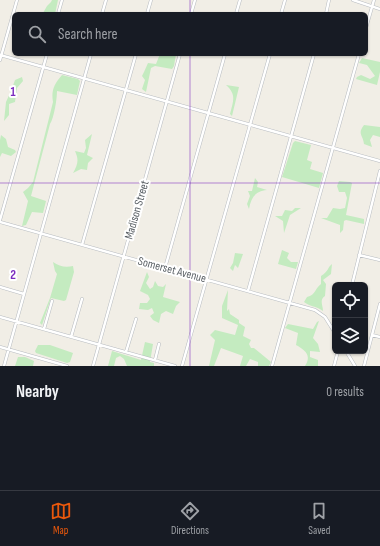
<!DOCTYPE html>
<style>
body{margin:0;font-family:"Sofia Sans Condensed",sans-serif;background:#242831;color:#f1f3f6}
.controls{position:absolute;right:12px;bottom:12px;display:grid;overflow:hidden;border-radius:6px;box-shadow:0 1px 3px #0004}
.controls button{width:36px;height:36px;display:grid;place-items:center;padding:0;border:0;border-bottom:1px solid #363941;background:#171b24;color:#f1f3f6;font:20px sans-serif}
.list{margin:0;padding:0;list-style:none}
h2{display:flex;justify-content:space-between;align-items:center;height:52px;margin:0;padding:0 16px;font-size:17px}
h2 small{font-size:13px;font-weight:400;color:#9ea1a6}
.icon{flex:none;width:22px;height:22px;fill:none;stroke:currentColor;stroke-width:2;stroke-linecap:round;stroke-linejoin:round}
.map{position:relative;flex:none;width:380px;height:366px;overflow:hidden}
.search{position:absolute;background:#171b24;box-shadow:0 1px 3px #0004;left:12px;right:12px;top:12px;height:44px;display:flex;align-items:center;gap:10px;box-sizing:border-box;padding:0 14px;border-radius:6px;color:#9ea1a6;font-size:15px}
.sheet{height:124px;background:#171b24}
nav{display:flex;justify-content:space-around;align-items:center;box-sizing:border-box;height:56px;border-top:1px solid #363941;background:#171b24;font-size:11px;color:#9ea1a6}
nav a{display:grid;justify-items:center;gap:2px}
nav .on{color:#ea580c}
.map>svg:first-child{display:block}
</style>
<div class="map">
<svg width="380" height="366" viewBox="0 0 380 366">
<rect width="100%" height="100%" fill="#f1eee6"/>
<path fill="#c4ebc0" d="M52,0H58L55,14H44L43,13L47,6L51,2Z
M160,54H176L174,66L172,69L155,66L151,68L146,92L142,89L145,80L142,76L144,72L148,63L156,64Z
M362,58L380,62V72L377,85L356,79L357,77L361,75L370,79L375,76L367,65L359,63Z
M62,75L78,79L80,81L77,95L57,91C57,99 54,118 50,124L31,196L46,201L43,213L32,212L26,225L22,226L28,201L23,192L28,188L33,182L53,102C51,91 54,84 62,75Z
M22,77L23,81L17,88L15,102L9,104V115L4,121L6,102L11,91L15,80Z
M226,85L239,87L232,116L230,114C233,101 237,95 226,85Z
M364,125L380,127V137L373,135L370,140L372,147L364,144C363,135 357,134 364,125Z
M92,134L87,155L93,158L88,163L87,170L81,169L73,173C78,164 79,160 75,151L84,153L86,148L85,140Z
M1,135L6,139L8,147L15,150L16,152L11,156L2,153L0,157V140Z
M295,141L311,145L307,160L312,162L310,169L323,173L319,188L282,177L293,143Z
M255,178L258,182L257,187L267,190C255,191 251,198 249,209L247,204L250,196L248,191H252Z
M339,181L350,182L352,183L346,215L364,219V224L346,220L344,221L343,230L340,233V225L321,218H327L333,208L340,209L345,208L347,198L345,192H339L337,186Z
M295,208H301L290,215L284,233L283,221L275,216H282L285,210L292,211Z
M282,250L289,253L287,258L291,262H298L296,269L278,264Z
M235,253L243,254L238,268L235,265L233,271L230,268L233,263Z
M53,262C59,266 65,268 73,266L74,272L66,300L64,301L51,298L42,325L40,323L50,298L57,274L55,271Z
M332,264L331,274L323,280L326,284L325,296C319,300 323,305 323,311C317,306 310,307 304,302L307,297C316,295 315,288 321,284V276C329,271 327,268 332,264Z
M147,272L149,277L146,283L150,289L153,287L155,281L158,286L163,287L166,284L163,297L180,302L176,306L173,314L166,311L161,314L159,323L153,320L150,316L154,313L152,308L148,310L139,309L140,303H147L150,299L148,295L140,291Z
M228,290L227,311L229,309L230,314L239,320V323L245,327L243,336L251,340L249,344L251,348H254L271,362L269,366H258V362L250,359L246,366H240L243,356L221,348L214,366H209L215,340L210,335L215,330L235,335L238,325L222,318V306Z
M319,321L313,338L318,344L320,352L310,351V357L318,360V366H305C312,355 305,350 296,345L298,333L285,328L288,324L313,329L317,322Z
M145,342L153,344L150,362L154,363V366H127L124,359L120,356L116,358L114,366H108L112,351L141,360Z
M38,345H50L73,353L70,362L67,363L36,353L35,351Z
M18,357H25L34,361L33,366H15Z"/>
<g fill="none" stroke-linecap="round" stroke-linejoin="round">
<defs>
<path id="minor" d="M353,0L380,9
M58,14L62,0
M102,14L106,0
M147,14L151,0
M191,14L195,0
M236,14L240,0
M281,14L285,0
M326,14L329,0
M366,28L374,0
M0,55L380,161
M0,60L17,0
M0,220L47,54
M0,222L315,310L325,317L335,333
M82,245L136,54
M359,255L380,260
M165,268L225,54
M352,285L380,171
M0,287L24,294
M248,291L314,54
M0,317L175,366
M44,329L52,301
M372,335L380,337
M71,337L82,299
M0,347L67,366
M346,351L355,366
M126,352L136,319
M155,360L159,344
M4,366L91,54
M93,366L180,54
M182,366L270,54
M272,366L359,54
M334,366L338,351
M364,366L380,304"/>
</defs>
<use href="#minor" stroke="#b8bcc1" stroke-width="3.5"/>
<use href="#minor" stroke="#fff" stroke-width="2.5"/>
</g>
<path fill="none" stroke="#7b2cbf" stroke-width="1" stroke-opacity="0.55" d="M190,0V14M190,54V366M0,183H380"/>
<g text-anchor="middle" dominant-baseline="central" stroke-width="4" stroke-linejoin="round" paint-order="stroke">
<g font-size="12" fill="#5d6368" stroke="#fff">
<text transform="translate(137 210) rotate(-74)">Madison Street</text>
<text transform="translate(172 270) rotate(15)">Somerset Avenue</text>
</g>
</g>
<g font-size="13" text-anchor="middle" font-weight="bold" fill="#7b2cbf" stroke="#fff" stroke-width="4" stroke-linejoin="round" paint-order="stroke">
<text x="13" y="96">1</text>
<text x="13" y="279">2</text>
</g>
</svg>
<div class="controls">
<button><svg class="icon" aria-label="locate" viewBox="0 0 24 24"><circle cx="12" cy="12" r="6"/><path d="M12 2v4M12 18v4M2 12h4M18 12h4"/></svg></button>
<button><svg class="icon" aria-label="layers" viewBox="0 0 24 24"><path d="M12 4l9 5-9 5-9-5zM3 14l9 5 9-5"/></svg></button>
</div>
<div class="search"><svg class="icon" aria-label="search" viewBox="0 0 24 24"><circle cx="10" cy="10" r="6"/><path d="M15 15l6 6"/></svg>Search here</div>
</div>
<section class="sheet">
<h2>Nearby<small>0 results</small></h2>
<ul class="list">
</ul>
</section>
<nav>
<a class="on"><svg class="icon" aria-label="map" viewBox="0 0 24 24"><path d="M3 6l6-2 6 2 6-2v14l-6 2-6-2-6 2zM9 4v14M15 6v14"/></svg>Map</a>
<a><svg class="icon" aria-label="directions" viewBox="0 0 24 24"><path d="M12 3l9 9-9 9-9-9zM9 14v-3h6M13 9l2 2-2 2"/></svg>Directions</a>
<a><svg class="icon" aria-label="saved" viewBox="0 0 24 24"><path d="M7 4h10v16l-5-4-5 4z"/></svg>Saved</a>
</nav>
